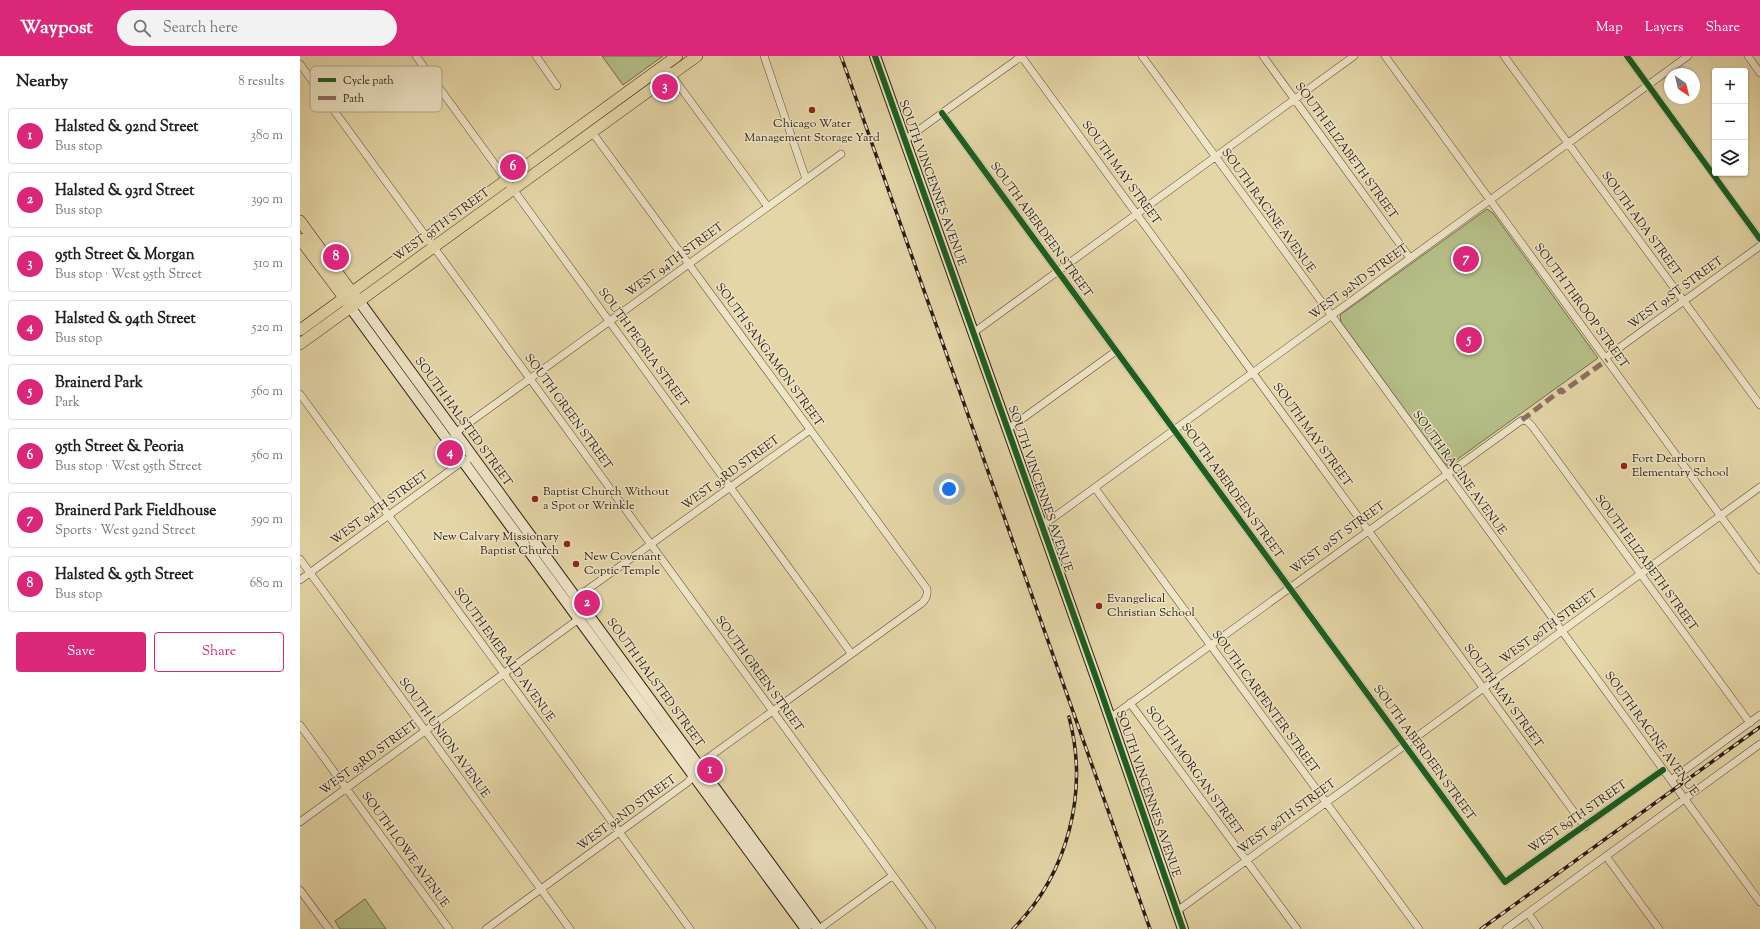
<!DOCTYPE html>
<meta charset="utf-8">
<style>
body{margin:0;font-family:"Sorts Mill Goudy",serif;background:#f2f2f2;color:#202124}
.controls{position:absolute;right:12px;top:12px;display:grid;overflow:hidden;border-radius:4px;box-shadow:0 1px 3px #0004}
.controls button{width:36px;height:36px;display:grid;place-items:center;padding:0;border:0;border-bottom:1px solid #e0e0e0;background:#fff;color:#202124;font:20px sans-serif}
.compass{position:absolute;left:1364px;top:12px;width:36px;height:36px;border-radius:50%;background:#fff;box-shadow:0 1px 3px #0004;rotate:145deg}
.you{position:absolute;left:649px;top:433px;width:14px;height:14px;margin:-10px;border:3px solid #fff;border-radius:50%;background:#1a73e8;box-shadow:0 0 0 6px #1a73e833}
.badge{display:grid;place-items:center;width:26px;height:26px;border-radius:50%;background:#db2777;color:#fff;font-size:13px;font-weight:700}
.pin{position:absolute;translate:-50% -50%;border:2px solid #fff;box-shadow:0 1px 4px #0006}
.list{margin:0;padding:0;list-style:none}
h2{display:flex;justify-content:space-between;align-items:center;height:52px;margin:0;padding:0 16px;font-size:17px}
h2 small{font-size:13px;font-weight:400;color:#757577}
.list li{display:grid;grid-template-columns:26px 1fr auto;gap:12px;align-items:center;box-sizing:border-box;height:56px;margin:0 8px 8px;padding:0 8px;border:1px solid #e0e0e0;border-radius:4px}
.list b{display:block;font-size:15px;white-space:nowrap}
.list p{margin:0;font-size:13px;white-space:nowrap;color:#757577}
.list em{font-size:13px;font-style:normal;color:#757577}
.actions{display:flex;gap:8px;padding:12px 16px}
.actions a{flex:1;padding:9px 0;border:1px solid #db2777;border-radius:4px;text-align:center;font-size:14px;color:#db2777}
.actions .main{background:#db2777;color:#fff}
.icon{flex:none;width:22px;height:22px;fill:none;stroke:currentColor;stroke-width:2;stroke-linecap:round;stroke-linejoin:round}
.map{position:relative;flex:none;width:1460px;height:873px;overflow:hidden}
header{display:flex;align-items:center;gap:24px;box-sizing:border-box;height:56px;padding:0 20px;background:#db2777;color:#fff}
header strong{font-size:19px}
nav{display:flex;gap:22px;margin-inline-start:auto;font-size:14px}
.search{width:280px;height:36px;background:#f2f2f2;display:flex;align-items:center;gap:10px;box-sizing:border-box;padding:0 14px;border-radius:22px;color:#757577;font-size:15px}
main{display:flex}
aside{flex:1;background:#fff}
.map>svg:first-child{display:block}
</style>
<header>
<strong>Waypost</strong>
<div class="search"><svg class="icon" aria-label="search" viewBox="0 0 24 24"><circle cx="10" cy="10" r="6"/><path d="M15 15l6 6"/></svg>Search here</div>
<nav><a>Map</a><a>Layers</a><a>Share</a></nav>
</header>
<main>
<aside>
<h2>Nearby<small>8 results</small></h2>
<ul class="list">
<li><span class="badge">1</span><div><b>Halsted &amp; 92nd Street</b><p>Bus stop</p></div><em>380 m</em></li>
<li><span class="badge">2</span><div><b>Halsted &amp; 93rd Street</b><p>Bus stop</p></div><em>390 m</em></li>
<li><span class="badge">3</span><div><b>95th Street &amp; Morgan</b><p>Bus stop · West 95th Street</p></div><em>510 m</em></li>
<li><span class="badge">4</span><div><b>Halsted &amp; 94th Street</b><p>Bus stop</p></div><em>520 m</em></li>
<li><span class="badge">5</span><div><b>Brainerd Park</b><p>Park</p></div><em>560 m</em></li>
<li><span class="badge">6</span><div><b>95th Street &amp; Peoria</b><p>Bus stop · West 95th Street</p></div><em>560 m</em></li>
<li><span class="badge">7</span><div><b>Brainerd Park Fieldhouse</b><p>Sports · West 92nd Street</p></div><em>590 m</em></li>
<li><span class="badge">8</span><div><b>Halsted &amp; 95th Street</b><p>Bus stop</p></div><em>680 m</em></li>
</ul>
<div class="actions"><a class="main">Save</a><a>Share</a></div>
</aside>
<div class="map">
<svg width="1460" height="873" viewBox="0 0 1460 873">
<rect width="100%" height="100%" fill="#e5d6a7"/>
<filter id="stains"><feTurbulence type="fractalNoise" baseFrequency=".005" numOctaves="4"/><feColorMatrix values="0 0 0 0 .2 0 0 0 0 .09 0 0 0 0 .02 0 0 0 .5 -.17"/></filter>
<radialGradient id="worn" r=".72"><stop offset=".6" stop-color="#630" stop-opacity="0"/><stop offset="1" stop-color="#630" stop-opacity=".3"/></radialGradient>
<path fill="#b5be87" stroke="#6f6d4d" d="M302,0H363L323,29Z
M1187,153L1193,157L1298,302L1148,410L1143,406L1041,266L1040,259Z
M65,843L86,873H40L35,865Z"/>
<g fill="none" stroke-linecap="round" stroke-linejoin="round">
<defs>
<path id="street" d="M116,0L551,597
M236,0L257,30
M464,0L506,123
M842,0L1460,846
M963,0L1110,202
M1085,0L1460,514
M1204,0L1460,349
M1327,0L1460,183
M1448,0L1460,17
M0,8L632,873
M364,9L468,151
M642,57L1205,826L1363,714
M605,84L649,52L715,5L721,0L1285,771
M673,277L1054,0
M1305,302L1460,190
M0,338L390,873
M708,373L816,295
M154,381L155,377L541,98
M795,432L1119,873
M742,470L1388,0
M0,503L270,873
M0,524L163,405L167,404
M273,544L510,374
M830,647L997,873
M810,662L1222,364L1227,365L1232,370L1450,667
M0,669L149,873
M1371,724L1460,659
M0,766L287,557
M1306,800L1359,873
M0,834L29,873
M877,855L1460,431
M1228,857L1239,873
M186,873L388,726L405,704L622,547C626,543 628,539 627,533L292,76
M519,873L592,820
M1206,873L1460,688"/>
<path id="secondary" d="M575,0L800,633L883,873
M59,245L518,873
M50,251L506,873"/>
<path id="primary" d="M0,165L56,242
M0,183L48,247
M0,274L377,0
M0,288L397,0"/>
</defs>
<use href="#street" stroke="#584a38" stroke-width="8"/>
<use href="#secondary" stroke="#291c13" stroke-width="12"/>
<use href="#primary" stroke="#291c13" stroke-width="12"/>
<use href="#street" stroke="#eee4c6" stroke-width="7"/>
<use href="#secondary" stroke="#eee4c6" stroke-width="10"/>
<use href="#primary" stroke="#e5d6a7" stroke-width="11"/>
<defs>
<path id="rail" d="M541,0L850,873
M713,873C768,818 789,736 769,661
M1181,873L1460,671"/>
</defs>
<use href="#rail" stroke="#291c13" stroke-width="3.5"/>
<use href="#rail" stroke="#eee4c6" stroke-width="2" stroke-dasharray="6" stroke-linecap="butt"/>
<path stroke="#8d6e63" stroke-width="5" stroke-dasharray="10 5" stroke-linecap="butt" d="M1222,364L1261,334L1262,336L1307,304"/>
<defs>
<path id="cycleway" d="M575,0L800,633L883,873
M1327,0L1460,183
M642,57L1205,826L1363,714"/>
</defs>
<use href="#cycleway" stroke="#eee4c6" stroke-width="8"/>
<use href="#cycleway" stroke="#1b5e20" stroke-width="6"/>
</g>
<g fill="#8f2418" stroke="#eee4c6" stroke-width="1.5">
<circle cx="512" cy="54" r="4"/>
<circle cx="1324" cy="410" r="4"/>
<circle cx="235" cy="443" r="4"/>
<circle cx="267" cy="488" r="4"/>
<circle cx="276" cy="508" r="4"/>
<circle cx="799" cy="550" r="4"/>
</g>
<g text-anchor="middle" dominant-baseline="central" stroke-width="3" stroke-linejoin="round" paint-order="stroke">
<g font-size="12" fill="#291c13" stroke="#eee4c6" text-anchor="start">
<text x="512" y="68" text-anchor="middle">Chicago Water<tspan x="512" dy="14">Management Storage Yard</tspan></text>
<text x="1332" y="403">Fort Dearborn<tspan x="1332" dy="14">Elementary School</tspan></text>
<text x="243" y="436">Baptist Church Without<tspan x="243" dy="14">a Spot or Wrinkle</tspan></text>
<text x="259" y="481" text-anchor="end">New Calvary Missionary<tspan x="259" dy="14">Baptist Church</tspan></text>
<text x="284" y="501">New Covenant<tspan x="284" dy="14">Coptic Temple</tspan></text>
<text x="807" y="543">Evangelical<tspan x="807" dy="14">Christian School</tspan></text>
</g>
<g font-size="12" fill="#291c13" stroke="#eee4c6">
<text transform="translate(1046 95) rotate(54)">SOUTH ELIZABETH STREET</text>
<text transform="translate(821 117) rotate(54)">SOUTH MAY STREET</text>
<text transform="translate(632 127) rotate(70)">SOUTH VINCENNES AVENUE</text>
<text transform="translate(968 155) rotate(54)">SOUTH RACINE AVENUE</text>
<text transform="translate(1341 168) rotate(54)">SOUTH ADA STREET</text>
<text transform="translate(142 169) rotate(-36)">WEST 95TH STREET</text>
<text transform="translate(741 174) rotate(54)">SOUTH ABERDEEN STREET</text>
<text transform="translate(375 204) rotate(-36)">WEST 94TH STREET</text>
<text transform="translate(1059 226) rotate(-36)">WEST 92ND STREET</text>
<text transform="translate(1376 237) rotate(-36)">WEST 91ST STREET</text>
<text transform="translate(1281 250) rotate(54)">SOUTH THROOP STREET</text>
<text transform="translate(343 292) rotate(54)">SOUTH PEORIA STREET</text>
<text transform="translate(469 299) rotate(54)">SOUTH SANGAMON STREET</text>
<text transform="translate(268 356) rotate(54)">SOUTH GREEN STREET</text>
<text transform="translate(163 366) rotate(54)">SOUTH HALSTED STREET</text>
<text transform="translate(1012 379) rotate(54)">SOUTH MAY STREET</text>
<text transform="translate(431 417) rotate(-36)">WEST 93RD STREET</text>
<text transform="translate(1159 417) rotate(54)">SOUTH RACINE AVENUE</text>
<text transform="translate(740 433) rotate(71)">SOUTH VINCENNES AVENUE</text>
<text transform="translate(932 435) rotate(54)">SOUTH ABERDEEN STREET</text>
<text transform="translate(80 452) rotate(-36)">WEST 94TH STREET</text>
<text transform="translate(1038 482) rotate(-36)">WEST 91ST STREET</text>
<text transform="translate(1346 507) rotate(54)">SOUTH ELIZABETH STREET</text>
<text transform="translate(1249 571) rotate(-36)">WEST 90TH STREET</text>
<text transform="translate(204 599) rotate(54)">SOUTH EMERALD AVENUE</text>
<text transform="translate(459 618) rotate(54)">SOUTH GREEN STREET</text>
<text transform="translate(355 627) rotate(54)">SOUTH HALSTED STREET</text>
<text transform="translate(1203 640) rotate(54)">SOUTH MAY STREET</text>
<text transform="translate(965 646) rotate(54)">SOUTH CARPENTER STREET</text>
<text transform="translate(1351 678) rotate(54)">SOUTH RACINE AVENUE</text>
<text transform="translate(144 682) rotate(54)">SOUTH UNION AVENUE</text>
<text transform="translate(1124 697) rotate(54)">SOUTH ABERDEEN STREET</text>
<text transform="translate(69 702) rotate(-36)">WEST 93RD STREET</text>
<text transform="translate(894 715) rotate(54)">SOUTH MORGAN STREET</text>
<text transform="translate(848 738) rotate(71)">SOUTH VINCENNES AVENUE</text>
<text transform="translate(327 757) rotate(-36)">WEST 92ND STREET</text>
<text transform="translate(987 761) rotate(-36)">WEST 90TH STREET</text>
<text transform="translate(1278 761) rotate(-35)">WEST 89TH STREET</text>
<text transform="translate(105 794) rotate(54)">SOUTH LOWE AVENUE</text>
</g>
</g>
<rect x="10" y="10" width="132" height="46" rx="6" fill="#eee4c6" stroke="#b3a890" stroke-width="1"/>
<rect x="18" y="22" width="18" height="4" fill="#1b5e20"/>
<rect x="18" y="40" width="18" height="4" fill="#8d6e63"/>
<g font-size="11" fill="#291c13">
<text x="43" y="28">Cycle path</text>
<text x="43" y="46">Path</text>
</g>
<rect width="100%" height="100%" filter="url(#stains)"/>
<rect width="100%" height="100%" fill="url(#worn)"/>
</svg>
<div class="controls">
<button>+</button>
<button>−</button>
<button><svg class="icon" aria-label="layers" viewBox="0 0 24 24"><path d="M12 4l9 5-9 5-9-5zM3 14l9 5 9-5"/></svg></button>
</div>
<svg class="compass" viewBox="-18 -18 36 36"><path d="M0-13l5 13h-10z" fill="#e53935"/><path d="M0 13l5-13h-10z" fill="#757577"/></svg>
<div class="you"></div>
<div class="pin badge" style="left:410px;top:714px">1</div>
<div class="pin badge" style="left:287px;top:547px">2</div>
<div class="pin badge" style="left:365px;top:31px">3</div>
<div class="pin badge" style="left:150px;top:397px">4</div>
<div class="pin badge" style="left:1169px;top:284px">5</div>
<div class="pin badge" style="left:213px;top:111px">6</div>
<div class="pin badge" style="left:1166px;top:203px">7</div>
<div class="pin badge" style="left:36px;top:201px">8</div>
</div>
</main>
